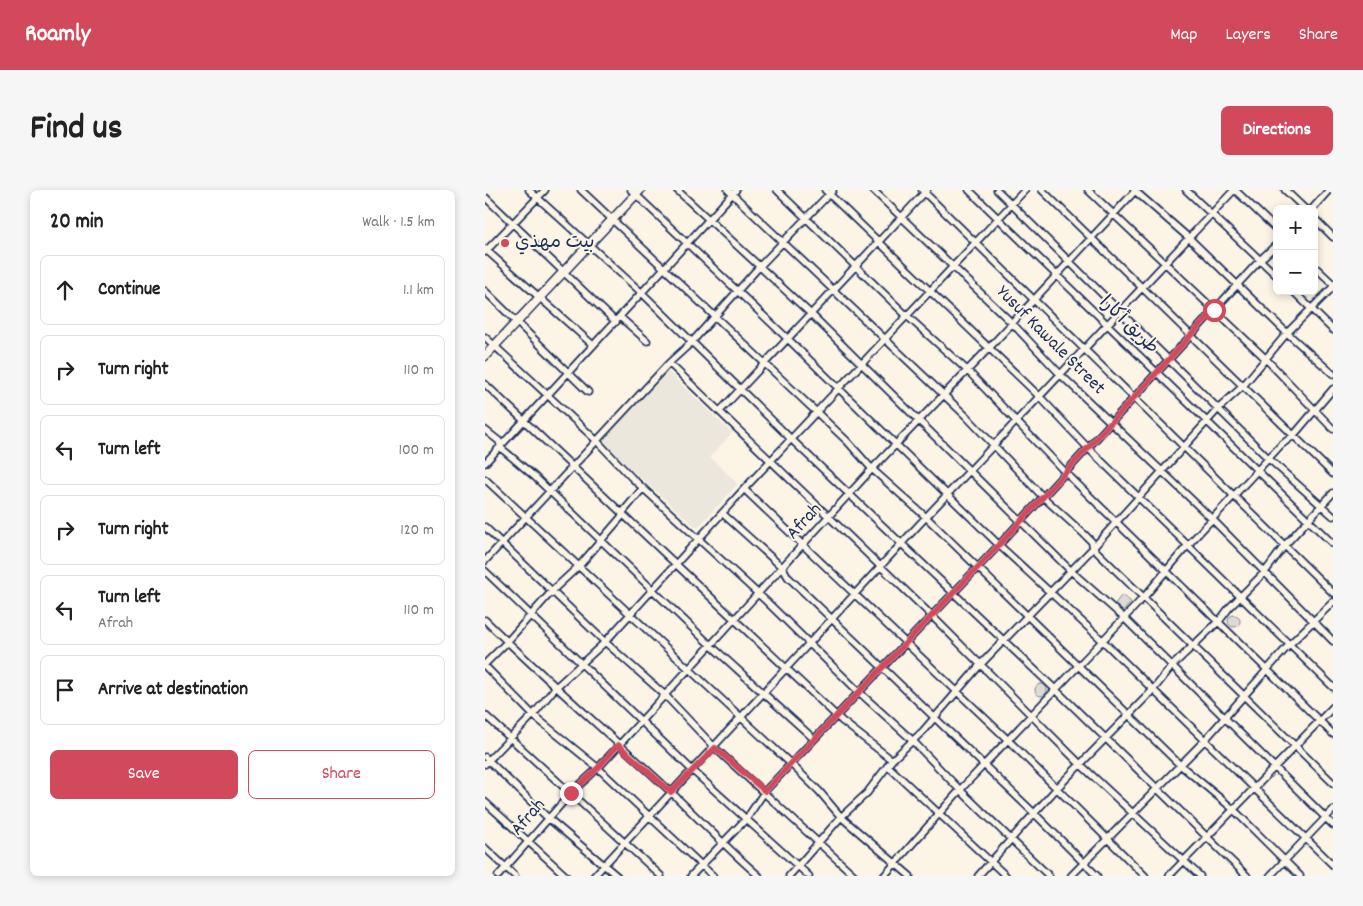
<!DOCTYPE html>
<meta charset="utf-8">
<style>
body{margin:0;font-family:Dekko,"Playpen Sans Arabic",sans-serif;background:#f6f6f6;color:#222}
.controls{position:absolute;right:15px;top:15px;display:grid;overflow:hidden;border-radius:8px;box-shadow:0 2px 8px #0003}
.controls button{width:45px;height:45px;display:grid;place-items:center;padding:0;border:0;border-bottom:1px solid #e0e0e0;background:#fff;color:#222;font:25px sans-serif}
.stop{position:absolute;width:15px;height:15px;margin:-11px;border:4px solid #d1495b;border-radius:50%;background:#fff}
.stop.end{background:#d1495b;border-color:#fff;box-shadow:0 1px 5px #0008}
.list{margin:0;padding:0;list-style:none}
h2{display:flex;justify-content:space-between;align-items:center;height:65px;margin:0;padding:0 20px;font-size:21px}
h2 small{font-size:16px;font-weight:400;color:#767676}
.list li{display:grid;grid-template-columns:32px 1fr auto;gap:15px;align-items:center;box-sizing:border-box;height:70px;margin:0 10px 10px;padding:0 10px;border:1px solid #e0e0e0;border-radius:8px}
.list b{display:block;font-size:19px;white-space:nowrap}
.list p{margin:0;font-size:16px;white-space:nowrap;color:#767676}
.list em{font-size:16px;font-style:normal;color:#767676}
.actions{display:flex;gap:10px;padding:15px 20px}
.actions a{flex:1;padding:11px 0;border:1px solid #d1495b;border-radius:8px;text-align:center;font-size:18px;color:#d1495b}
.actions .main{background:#d1495b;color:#fff}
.icon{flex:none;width:28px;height:28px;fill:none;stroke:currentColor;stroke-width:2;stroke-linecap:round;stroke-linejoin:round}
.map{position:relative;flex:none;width:848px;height:686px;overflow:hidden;border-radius:8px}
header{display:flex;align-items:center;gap:30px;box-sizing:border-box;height:70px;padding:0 25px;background:#d1495b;color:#fff}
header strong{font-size:24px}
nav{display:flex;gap:28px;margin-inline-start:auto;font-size:18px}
.intro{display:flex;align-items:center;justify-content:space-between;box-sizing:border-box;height:120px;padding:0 30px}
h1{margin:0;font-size:35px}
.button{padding:12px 22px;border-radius:8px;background:#d1495b;color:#fff;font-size:18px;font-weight:700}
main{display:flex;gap:30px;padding:0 30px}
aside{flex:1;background:#fff;border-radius:8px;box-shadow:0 2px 8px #0003}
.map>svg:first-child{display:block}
</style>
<header>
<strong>Roamly</strong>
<nav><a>Map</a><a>Layers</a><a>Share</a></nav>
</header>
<div class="intro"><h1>Find us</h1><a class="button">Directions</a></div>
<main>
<aside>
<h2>20 min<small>Walk · 1.5 km</small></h2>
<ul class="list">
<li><svg class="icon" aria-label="ahead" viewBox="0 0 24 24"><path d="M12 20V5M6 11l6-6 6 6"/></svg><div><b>Continue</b></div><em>1.1 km</em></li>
<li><svg class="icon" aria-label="right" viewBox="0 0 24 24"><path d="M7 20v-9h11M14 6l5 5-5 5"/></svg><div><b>Turn right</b></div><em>110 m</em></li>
<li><svg class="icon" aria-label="left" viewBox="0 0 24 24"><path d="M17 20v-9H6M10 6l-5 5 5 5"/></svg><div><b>Turn left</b></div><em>100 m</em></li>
<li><svg class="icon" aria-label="right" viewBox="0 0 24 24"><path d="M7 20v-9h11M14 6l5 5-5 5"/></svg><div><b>Turn right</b></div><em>120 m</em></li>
<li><svg class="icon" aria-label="left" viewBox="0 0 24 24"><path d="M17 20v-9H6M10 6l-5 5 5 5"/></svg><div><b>Turn left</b><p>Afrah</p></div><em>110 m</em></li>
<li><svg class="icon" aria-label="arrive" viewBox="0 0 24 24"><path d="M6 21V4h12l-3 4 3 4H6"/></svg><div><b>Arrive at destination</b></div></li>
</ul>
<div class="actions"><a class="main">Save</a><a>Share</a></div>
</aside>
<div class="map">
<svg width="848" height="686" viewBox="0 0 848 686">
<rect width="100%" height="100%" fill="#fcf5e5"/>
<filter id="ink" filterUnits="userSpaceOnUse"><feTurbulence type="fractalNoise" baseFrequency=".02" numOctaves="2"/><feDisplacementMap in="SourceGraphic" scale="10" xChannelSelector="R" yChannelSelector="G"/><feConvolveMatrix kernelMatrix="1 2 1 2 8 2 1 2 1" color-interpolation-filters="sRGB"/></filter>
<g filter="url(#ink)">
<path fill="#ece7dc" d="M181,180L247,243L225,267L253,294L212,338L113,250Z"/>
<path fill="#dfdbd4" stroke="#7d8599" d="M637,405L646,412L637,423L628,416Z
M743 431a6 6 0 1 1 12 0a6 6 0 1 1-12 0Z
M550 500a6 6 0 1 1 12 0a6 6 0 1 1-12 0Z"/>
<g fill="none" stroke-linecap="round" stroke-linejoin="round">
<defs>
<path id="minor" d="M44,0L157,103L306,249L571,500L762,686
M96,0L362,251L387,279L441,327L694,574L748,619L815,686
M146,0L303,149L514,355L618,451L848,675
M192,0L327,125L586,381L638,427L848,635
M243,0L481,226L558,307L599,344L607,352L608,358L848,593
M292,0L421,125L483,181L580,282L848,544
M340,0L554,206L603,258L848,497
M388,0L527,133L576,185L727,329L848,451
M437,0L848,403
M484,0L848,354
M512,0L783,268L848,326
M557,0L848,284
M603,0L781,169L848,239
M649,0L704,48L802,143L848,184
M701,0L792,86
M750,0L792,40
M800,0L820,19
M0,7L131,132
M827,19L844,0
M829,28L848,47
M0,59L108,155
M0,62L60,0
M829,76L848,94
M0,101L103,202
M808,101L848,140
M135,127L162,151
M0,147L112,251L147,288L281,411L374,502L427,550L475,600L564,686
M184,173L446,425L595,574L715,686
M0,194L357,531L407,570
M235,221L442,0
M0,240L14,251L16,258L50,287L221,451L329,549
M0,273L251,0
M0,289L305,573L334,601L356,627L425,686
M259,299L523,550L660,686
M237,323L298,378L303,387L549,623L612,686
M0,337L120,452L180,505L230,558L370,686
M0,371L184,173L206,153L274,77L348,0
M0,381L207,580L324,686
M0,430C60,489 124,544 186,602C215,630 243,659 274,686
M0,474L22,452L68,400L95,375L138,325V322L158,298
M0,476L48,525L113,578L228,686
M0,525L176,686
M0,567L63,628L132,686
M0,574L48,525L70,498L120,452L259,299L540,0
M404,577L521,686
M0,612L81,686
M0,658L30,686
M13,686L86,603L113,578L387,279L504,158L651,0
M109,686L441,327L749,0
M206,686L262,628L280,601L514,355L775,70L792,54
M304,686L356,627L382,603L407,570L438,541L495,475L608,358L734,218L758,196L802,143L848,97
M399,686L475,600L660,406L703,355L796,255L808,246L848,199
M493,686L572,598L668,500L687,476L735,430L744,418L780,382L800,355L848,303
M586,686L719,551L804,455L848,412
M684,686L848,517
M785,686L848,620"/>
<path id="major" d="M0,166L155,0"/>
</defs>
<use href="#minor" stroke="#1b2f5e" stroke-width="9"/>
<use href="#major" stroke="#1b2f5e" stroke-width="11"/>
<use href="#minor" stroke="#fcf5e5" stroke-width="5.5"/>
<use href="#major" stroke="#fcf5e5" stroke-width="8"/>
</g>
</g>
<g fill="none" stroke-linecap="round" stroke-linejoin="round" filter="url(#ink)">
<path stroke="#d1495b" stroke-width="6" d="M86,603L113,578L133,555L186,602L230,558L280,601L514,355L729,120"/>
</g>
<circle fill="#d1495b" stroke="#fcf5e5" stroke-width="2" cx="20" cy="53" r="5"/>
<g text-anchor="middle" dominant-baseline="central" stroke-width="4" stroke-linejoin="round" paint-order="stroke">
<g font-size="19" fill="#1b2f5e" stroke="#fcf5e5" text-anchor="start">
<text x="30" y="53">بيت مهذي</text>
</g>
<g font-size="19" fill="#1b2f5e" stroke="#fcf5e5">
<text transform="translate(643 136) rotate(44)">طريق أكارا</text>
<text transform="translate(565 151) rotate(45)">Yusuf Kawale Street</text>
<text transform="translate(320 332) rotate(-47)">Afrah</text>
<text transform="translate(44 628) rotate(-49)">Afrah</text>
</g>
</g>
</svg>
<div class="controls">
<button>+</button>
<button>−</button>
</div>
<div class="stop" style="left:729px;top:120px"></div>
<div class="stop end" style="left:86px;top:603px"></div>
</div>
</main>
